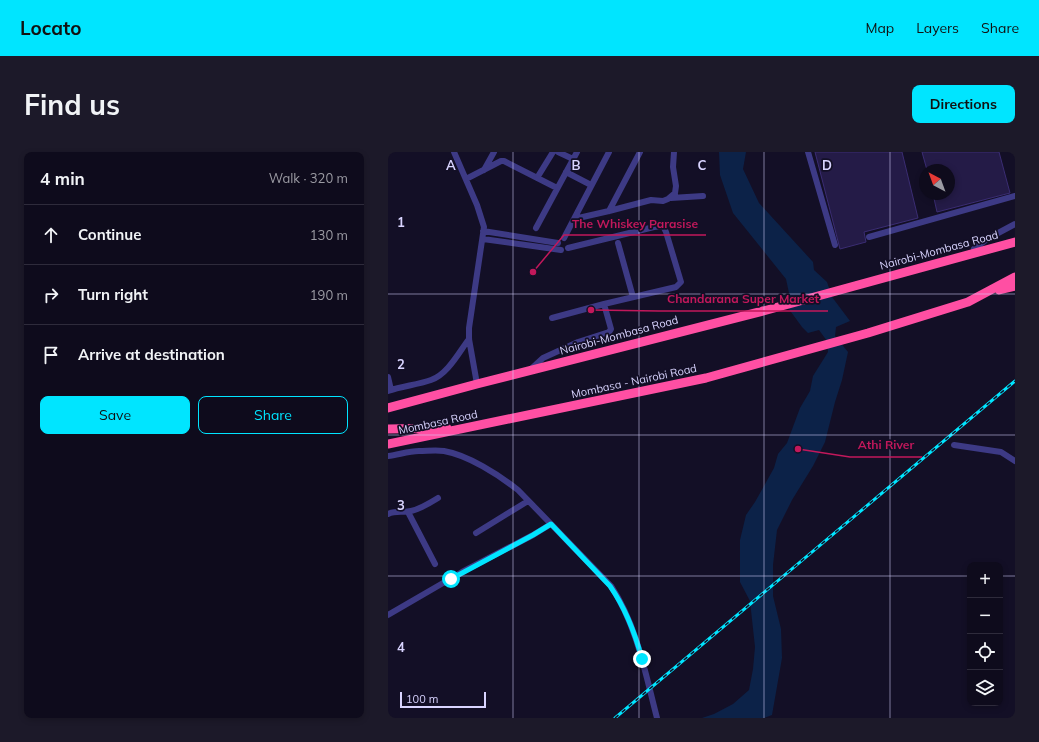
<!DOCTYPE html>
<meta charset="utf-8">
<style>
body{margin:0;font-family:Mulish,sans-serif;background:#1c1929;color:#f1f3f6}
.controls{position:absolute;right:12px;bottom:12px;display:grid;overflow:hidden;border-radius:8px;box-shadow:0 2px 6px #0003}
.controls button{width:36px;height:36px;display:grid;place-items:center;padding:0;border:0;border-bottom:1px solid #2e2b3b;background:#0e0b1c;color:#f1f3f6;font:20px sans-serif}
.compass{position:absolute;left:531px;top:12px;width:36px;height:36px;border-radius:50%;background:#0e0b1c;box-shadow:0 2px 6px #0003;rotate:319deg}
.scale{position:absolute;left:12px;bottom:10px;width:86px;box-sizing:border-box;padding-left:4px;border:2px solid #d9d4ff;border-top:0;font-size:11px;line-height:14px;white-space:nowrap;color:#d9d4ff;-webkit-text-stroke:3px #130f26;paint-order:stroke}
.stop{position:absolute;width:12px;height:12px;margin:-9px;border:3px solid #00e5ff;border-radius:50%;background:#fff}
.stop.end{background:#00e5ff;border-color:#fff;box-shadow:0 1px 4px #0008}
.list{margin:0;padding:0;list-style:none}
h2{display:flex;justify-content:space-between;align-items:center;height:52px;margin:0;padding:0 16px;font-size:17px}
h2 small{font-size:13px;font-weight:400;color:#9b9ba3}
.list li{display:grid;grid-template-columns:26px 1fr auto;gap:12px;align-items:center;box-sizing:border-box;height:60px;padding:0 16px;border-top:1px solid #2e2b3b}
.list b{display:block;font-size:15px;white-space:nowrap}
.list em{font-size:13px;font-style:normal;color:#9b9ba3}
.actions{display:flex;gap:8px;padding:12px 16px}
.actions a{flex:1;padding:9px 0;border:1px solid #00e5ff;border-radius:8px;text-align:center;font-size:14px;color:#00e5ff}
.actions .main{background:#00e5ff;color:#111}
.icon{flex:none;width:22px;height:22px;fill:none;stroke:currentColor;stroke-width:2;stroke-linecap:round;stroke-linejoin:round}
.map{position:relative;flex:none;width:627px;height:566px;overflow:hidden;border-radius:8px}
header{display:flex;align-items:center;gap:24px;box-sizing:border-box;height:56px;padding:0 20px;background:#00e5ff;color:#111}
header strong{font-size:19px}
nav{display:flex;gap:22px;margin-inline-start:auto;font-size:14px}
.intro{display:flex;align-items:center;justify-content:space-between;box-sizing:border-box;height:96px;padding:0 24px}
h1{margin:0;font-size:28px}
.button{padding:10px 18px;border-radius:8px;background:#00e5ff;color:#111;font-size:14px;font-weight:700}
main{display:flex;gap:24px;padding:0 24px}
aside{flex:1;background:#0e0b1c;border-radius:8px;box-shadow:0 2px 6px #0003}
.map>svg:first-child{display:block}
</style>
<header>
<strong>Locato</strong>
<nav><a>Map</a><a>Layers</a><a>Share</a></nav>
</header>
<div class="intro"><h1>Find us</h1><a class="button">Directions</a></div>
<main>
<aside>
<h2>4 min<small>Walk · 320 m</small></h2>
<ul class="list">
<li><svg class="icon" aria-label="ahead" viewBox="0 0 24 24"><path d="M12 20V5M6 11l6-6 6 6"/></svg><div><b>Continue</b></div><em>130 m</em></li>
<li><svg class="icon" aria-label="right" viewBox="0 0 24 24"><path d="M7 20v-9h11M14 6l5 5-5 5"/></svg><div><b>Turn right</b></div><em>190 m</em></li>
<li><svg class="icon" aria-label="arrive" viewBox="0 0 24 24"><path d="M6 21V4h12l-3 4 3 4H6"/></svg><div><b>Arrive at destination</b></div></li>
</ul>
<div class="actions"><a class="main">Save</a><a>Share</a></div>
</aside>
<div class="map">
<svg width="627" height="566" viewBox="0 0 627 566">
<rect width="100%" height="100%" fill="#130f26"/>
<path fill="#0c2248" d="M331,0H358L355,17L371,51L425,110L426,118L439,130L444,145L462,169L448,175L447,184L460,200L454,228L447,250L437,290L425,314L404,348L389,378L385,413V444L393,477L394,506L384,563L376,566H314L326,562L345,552L361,538L365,517L367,495L362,449L352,430V388L358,363L367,350L386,316L390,302L399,291L412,256L422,239L425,224L440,200L439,189L431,178L420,181L414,175L395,149L401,141L398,127L345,61L332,23Z"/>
<path fill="#241b47" stroke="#3b2d73" d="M427,0H514L530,66L476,80L478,90L452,97Z
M534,0H611L622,41L549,60L545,42H561V18H539Z"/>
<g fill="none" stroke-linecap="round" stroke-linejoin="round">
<path stroke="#3d3a85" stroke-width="6" d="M66,0L89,53L96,75L81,176V187L89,232
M170,0L185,7
M420,0L447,93
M96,18L106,0
M178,20L203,33
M149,26L165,0
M78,27L113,9H116L169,36
M283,46L315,44
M221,59L252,0
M186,67L221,59L263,48L275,49L280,47L287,41L288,34L285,15L286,0
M148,76L189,0
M95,79L170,91
M481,85L627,44
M176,86L221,0
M95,87L173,98
M230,91L245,145
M180,96L266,75L275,74L278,80L293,130L288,135L216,152
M586,97L599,87L627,72
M143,217L155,206L190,190L221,180L223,177L216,152L164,166
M0,225L3,238
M0,239C14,234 29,233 43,228C60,222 71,200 81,187
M566,293L613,300L627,309
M0,304C10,303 20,299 31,299C39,299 48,298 56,299C80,303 111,323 130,338L223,434C249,474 257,520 269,566
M20,360L47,412
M0,362C8,358 15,361 23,359C32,357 42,351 50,346
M88,381L140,349
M0,463L74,420L145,383L163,372"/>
<path stroke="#ff4fa3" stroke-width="9" d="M611,138L627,134
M0,256L89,232L379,158L627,90
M0,277L59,276
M0,292L318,226L480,181L580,150L627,125"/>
<defs>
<path id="rail" d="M227,566L627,229"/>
</defs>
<use href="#rail" stroke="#00e5ff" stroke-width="3"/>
<use href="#rail" stroke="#130f26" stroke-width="1.5" stroke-dasharray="4.5" stroke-linecap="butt"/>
</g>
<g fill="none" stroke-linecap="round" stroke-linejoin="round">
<path stroke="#00e5ff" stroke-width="5" d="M63,427L145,383L163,372L222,434C238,457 247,481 254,507"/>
</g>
<path fill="none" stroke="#d9d4ff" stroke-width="1" stroke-opacity="0.55" d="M125,0V566M251,0V566M376,0V566M502,0V566M0,142H627M0,283H627M0,424H582M612,424H627"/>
<g text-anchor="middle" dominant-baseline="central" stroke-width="3.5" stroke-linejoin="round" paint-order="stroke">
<g font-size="11" fill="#d9d4ff" stroke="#130f26">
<text transform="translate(551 98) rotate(-15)">Nairobi-Mombasa Road</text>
<text transform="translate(231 183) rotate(-15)">Nairobi-Mombasa Road</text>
<text transform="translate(246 229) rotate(-12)">Mombasa - Nairobi Road</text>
<text transform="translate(50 270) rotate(-12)">Mombasa Road</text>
</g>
</g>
<g font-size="13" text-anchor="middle" font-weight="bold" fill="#d9d4ff" stroke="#130f26" stroke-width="3.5" stroke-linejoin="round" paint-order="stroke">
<text x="63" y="18">A</text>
<text x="188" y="18">B</text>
<text x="314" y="18">C</text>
<text x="439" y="18">D</text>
<text x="13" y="75">1</text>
<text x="13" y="217">2</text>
<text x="13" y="358">3</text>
<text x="13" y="500">4</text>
</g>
<path fill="none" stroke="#c2185b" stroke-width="1.5" d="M145 120L176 83H318M203 158L271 159H440M410 297L462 305H534"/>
<g fill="#c2185b" stroke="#130f26" stroke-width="1.5">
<circle cx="145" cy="120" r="4"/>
<circle cx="203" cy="158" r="4"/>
<circle cx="410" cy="297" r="4"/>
</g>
<g font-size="12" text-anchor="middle" font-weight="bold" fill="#c2185b" stroke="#130f26" stroke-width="3.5" stroke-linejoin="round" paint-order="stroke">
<text x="247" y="76">The Whiskey Parasise</text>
<text x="355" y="151">Chandarana Super Market</text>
<text x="498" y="297">Athi River</text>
</g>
</svg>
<div class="controls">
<button>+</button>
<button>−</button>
<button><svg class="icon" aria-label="locate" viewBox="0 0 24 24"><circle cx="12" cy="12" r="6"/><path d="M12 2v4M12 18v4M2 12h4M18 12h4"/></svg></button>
<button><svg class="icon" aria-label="layers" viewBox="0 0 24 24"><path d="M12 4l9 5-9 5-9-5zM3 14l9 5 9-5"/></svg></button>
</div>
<svg class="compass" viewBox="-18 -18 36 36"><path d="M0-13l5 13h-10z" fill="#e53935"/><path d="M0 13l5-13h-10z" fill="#9b9ba3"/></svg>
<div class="scale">100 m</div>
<div class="stop" style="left:63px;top:427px"></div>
<div class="stop end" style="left:254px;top:507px"></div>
</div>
</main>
